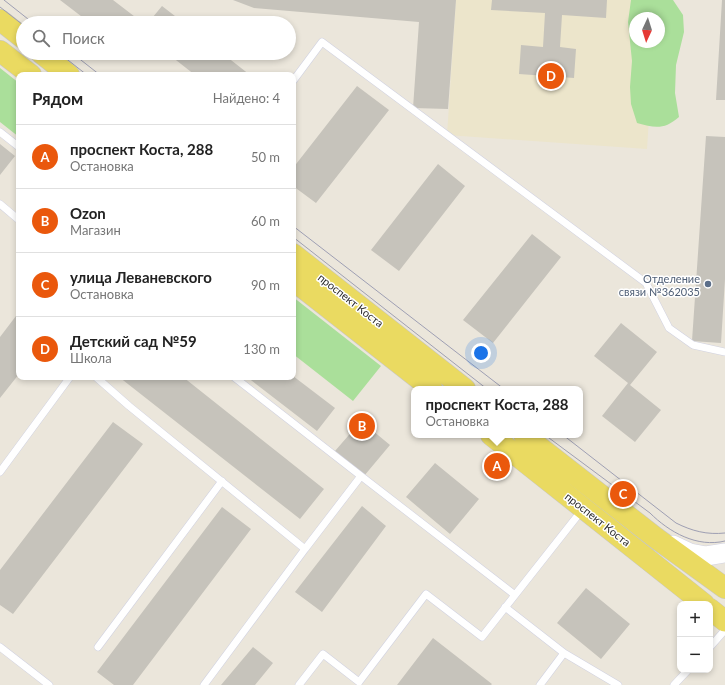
<!DOCTYPE html>
<html lang="ru">
<meta charset="utf-8">
<style>
body{margin:0;font-family:Lato,sans-serif;background:#f2f2f2;color:#222}
.controls{position:absolute;right:12px;bottom:12px;display:grid;overflow:hidden;border-radius:8px;box-shadow:0 2px 6px #0003}
.controls button{width:36px;height:36px;display:grid;place-items:center;padding:0;border:0;border-bottom:1px solid #e0e0e0;background:#fff;color:#222;font:20px sans-serif}
.compass{position:absolute;left:629px;top:12px;width:36px;height:36px;border-radius:50%;background:#fff;box-shadow:0 2px 6px #0003;rotate:184deg}
.you{position:absolute;left:481px;top:353px;width:14px;height:14px;margin:-10px;border:3px solid #fff;border-radius:50%;background:#1a73e8;box-shadow:0 0 0 6px #1a73e833}
.badge{display:grid;place-items:center;width:26px;height:26px;border-radius:50%;background:#ea580c;color:#fff;font-size:13px;font-weight:700}
.pin{position:absolute;translate:-50% -50%;border:2px solid #fff;box-shadow:0 1px 4px #0006}
.popup{position:absolute;left:411px;top:386px;width:172px;height:52px;box-sizing:border-box;display:grid;place-content:center;border-radius:8px;background:#fff;filter:drop-shadow(0 1px 3px #0005);font-size:13px;white-space:nowrap;color:#767676}
.popup b{font-size:15px;color:#222}
.popup::after{content:'';position:absolute;left:50%;top:100%;margin-left:-8px;border:8px solid transparent;border-top-color:#fff}
.list{margin:0;padding:0;list-style:none}
h2{display:flex;justify-content:space-between;align-items:center;height:52px;margin:0;padding:0 16px;font-size:17px}
h2 small{font-size:13px;font-weight:400;color:#767676}
.list li{display:grid;grid-template-columns:26px 1fr auto;gap:12px;align-items:center;box-sizing:border-box;height:64px;padding:0 16px;border-top:1px solid #e0e0e0}
.list b{display:block;font-size:15px;white-space:nowrap}
.list p{margin:0;font-size:13px;white-space:nowrap;color:#767676}
.list em{font-size:13px;font-style:normal;color:#767676}
.icon{flex:none;width:22px;height:22px;fill:none;stroke:currentColor;stroke-width:2;stroke-linecap:round;stroke-linejoin:round}
.map{position:relative;flex:none;width:725px;height:685px;overflow:hidden}
.search{position:absolute;background:#fff;box-shadow:0 2px 6px #0003;left:16px;top:16px;width:280px;height:44px;display:flex;align-items:center;gap:10px;box-sizing:border-box;padding:0 14px;border-radius:22px;color:#767676;font-size:15px}
.panel{position:absolute;background:#fff;box-shadow:0 2px 6px #0003;left:16px;top:72px;width:280px;height:308px;border-radius:8px}
.map>svg:first-child{display:block}
</style>
<div class="map">
<svg width="725" height="685" viewBox="0 0 725 685">
<rect width="100%" height="100%" fill="#ebe6db"/>
<path fill="#ece5cb" d="M456,0H657L635,18V42H654L647,149L447,135Z"/>
<path fill="#aadf9a" fill-rule="evenodd" d="M631,0H673L683,15L684,32L676,65L675,93L679,117C664,130 655,128 637,123L631,104L630,87L632,61L628,22ZM635,18H659V42H635Z
M0,68L19,83V137L0,122Z
M293,297L381,366L353,401L293,354Z"/>
<path fill="#c6c3bb" d="M60,0H113L143,23H90Z
M233,0H456L448,109L413,108L419,22L254,8Z
M492,0H607L606,18L562,15L560,47L576,49L574,78L519,74L521,45L543,47L545,13L491,10Z
M722,0H725V100H716Z
M162,6L184,23H148Z
M167,53H222L250,75H195Z
M357,86L389,110L316,203L293,186V168Z
M706,136L725,137V279L721,343L692,341Z
M0,144L15,156L0,175Z
M438,164L465,186L399,271L371,250Z
M532,234L561,257L493,343L463,320Z
M19,312V374L0,398V337Z
M621,323L657,352L630,385L661,410L635,442L602,416L628,383L594,356Z
M293,376L335,408L317,431L247,377H293Z
M119,377H183L324,489L300,519Z
M361,421L390,445L364,476L335,451Z
M113,422L143,444L13,614L0,605V570Z
M435,463L479,499L450,534L406,497Z
M362,506L386,526L322,612L295,592Z
M222,507L251,529L133,685H114L97,672Z
M586,588L630,624L601,659L557,623Z
M433,638L492,684L491,685H397Z
M253,647L273,663L255,685H221Z"/>
<g fill="none" stroke-linecap="round" stroke-linejoin="round">
<defs>
<path id="lane" d="M293,81L322,42L646,283L669,328L693,345L725,352
M0,132L19,147
M0,204L19,220
M96,377L129,406L305,549L361,476L515,595L582,510
M234,377L361,476
M0,472L70,377
M505,607L564,653
M0,647L49,685
M98,647L222,481
M710,647L725,630
M204,685L305,549
M299,685L323,654L359,682L426,594L482,637L515,595
M540,685L564,653L618,685
M674,685L688,670"/>
<path id="secondary" d="M673,545L690,553L706,556L725,553"/>
<path id="primary" d="M0,20L23,38
M0,51L31,75
M41,53L69,75
M293,254L465,389
M293,280L432,389
M491,435L704,604
M524,435L656,538L725,588
M710,609L725,621"/>
</defs>
<use href="#lane" stroke="#d1d2e1" stroke-width="8"/>
<use href="#secondary" stroke="#d1d2e1" stroke-width="20"/>
<use href="#primary" stroke="#c7c7c7" stroke-width="22"/>
<use href="#lane" stroke="#fff" stroke-width="7"/>
<use href="#secondary" stroke="#fff" stroke-width="19"/>
<use href="#primary" stroke="#eada61" stroke-width="21"/>
<path stroke="#9e9fb3" stroke-width="1" d="M4,0L33,23
M0,7L23,25
M59,53L87,75
M72,53L100,75
M293,226L504,389
M293,237L487,389
M545,435L650,513C669,532 697,548 725,541
M563,435L676,523C692,531 707,535 725,533"/>
</g>
<circle fill="#5c6f8a" stroke="#fff" stroke-width="1.5" cx="708" cy="284" r="4"/>
<g text-anchor="middle" dominant-baseline="central" stroke-width="3" stroke-linejoin="round" paint-order="stroke">
<g font-size="11" fill="#4e5e75" stroke="#fff" text-anchor="end">
<text x="700" y="278">Отделение<tspan x="700" dy="13">связи №362035</tspan></text>
</g>
<g font-size="11" fill="#292929" stroke="#fff">
<text transform="translate(351 300) rotate(38)">проспект Коста</text>
<text transform="translate(598 519) rotate(38)">проспект Коста</text>
</g>
</g>
</svg>
<div class="controls">
<button>+</button>
<button>−</button>
</div>
<svg class="compass" viewBox="-18 -18 36 36"><path d="M0-13l5 13h-10z" fill="#e53935"/><path d="M0 13l5-13h-10z" fill="#767676"/></svg>
<div class="you"></div>
<div class="pin badge" style="left:497px;top:466px">A</div>
<div class="popup"><b>проспект Коста, 288</b>Остановка</div>
<div class="pin badge" style="left:362px;top:426px">B</div>
<div class="pin badge" style="left:623px;top:494px">C</div>
<div class="pin badge" style="left:551px;top:76px">D</div>
<div class="search"><svg class="icon" aria-label="search" viewBox="0 0 24 24"><circle cx="10" cy="10" r="6"/><path d="M15 15l6 6"/></svg>Поиск</div>
<section class="panel">
<h2>Рядом<small>Найдено: 4</small></h2>
<ul class="list">
<li><span class="badge">A</span><div><b>проспект Коста, 288</b><p>Остановка</p></div><em>50 m</em></li>
<li><span class="badge">B</span><div><b>Ozon</b><p>Магазин</p></div><em>60 m</em></li>
<li><span class="badge">C</span><div><b>улица Леваневского</b><p>Остановка</p></div><em>90 m</em></li>
<li><span class="badge">D</span><div><b>Детский сад №59</b><p>Школа</p></div><em>130 m</em></li>
</ul>
</section>
</div>
